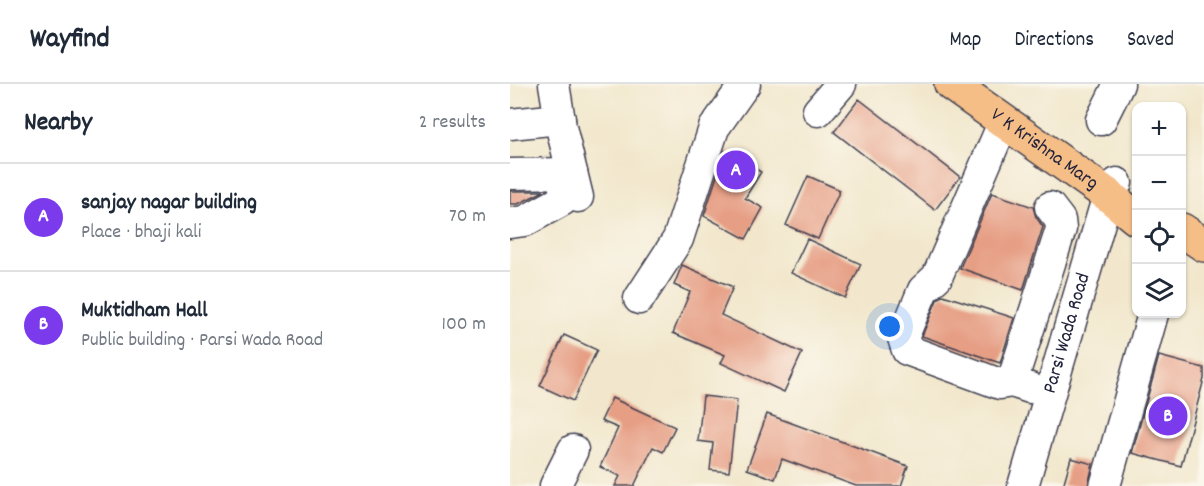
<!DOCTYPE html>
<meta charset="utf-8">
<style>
body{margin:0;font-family:Dekko,sans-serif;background:#f2f2f3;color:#1f2937}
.controls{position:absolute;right:18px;top:18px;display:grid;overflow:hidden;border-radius:12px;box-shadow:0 2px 4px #0004}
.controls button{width:54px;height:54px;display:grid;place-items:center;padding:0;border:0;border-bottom:2px solid #e0e1e3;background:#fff;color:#1f2937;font:30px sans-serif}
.you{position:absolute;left:380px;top:243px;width:21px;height:21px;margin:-15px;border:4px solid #fff;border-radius:50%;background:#1a73e8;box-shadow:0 0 0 9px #1a73e833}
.badge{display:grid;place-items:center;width:39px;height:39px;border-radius:50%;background:#7c3aed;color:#fff;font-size:20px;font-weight:700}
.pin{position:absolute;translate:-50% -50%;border:3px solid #fff;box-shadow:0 2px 6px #0006}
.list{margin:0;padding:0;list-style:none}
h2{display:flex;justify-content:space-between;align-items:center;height:78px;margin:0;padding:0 24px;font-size:26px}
h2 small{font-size:20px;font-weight:400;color:#747a83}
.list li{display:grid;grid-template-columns:39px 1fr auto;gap:18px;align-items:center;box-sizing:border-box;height:108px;padding:0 24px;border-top:2px solid #e0e1e3}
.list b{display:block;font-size:22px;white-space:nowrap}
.list p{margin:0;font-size:20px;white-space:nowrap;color:#747a83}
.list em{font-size:20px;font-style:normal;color:#747a83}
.icon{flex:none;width:33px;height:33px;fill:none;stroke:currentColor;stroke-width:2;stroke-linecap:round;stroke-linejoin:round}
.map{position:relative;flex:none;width:694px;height:402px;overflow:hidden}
header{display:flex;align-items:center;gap:36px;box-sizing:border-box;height:84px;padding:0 30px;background:#fff;border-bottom:2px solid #e0e1e3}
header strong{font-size:28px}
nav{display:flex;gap:33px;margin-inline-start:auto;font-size:21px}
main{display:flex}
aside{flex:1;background:#fff}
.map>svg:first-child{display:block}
</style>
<header>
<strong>Wayfind</strong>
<nav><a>Map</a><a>Directions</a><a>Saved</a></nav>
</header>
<main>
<aside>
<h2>Nearby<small>2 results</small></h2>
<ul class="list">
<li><span class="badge">A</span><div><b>sanjay nagar building</b><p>Place · bhaji kali</p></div><em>70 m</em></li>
<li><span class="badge">B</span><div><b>Muktidham Hall</b><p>Public building · Parsi Wada Road</p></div><em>100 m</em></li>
</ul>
</aside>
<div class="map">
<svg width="694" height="402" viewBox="0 0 694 402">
<rect width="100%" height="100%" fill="#fbf7ec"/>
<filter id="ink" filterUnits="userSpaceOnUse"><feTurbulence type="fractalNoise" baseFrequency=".0167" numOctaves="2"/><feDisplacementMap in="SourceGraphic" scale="12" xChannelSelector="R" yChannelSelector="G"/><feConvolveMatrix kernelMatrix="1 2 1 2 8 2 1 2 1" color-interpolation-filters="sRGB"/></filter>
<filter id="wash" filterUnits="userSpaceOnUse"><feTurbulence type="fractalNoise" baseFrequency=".008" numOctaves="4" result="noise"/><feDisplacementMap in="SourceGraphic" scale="24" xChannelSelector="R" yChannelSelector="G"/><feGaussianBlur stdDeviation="1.35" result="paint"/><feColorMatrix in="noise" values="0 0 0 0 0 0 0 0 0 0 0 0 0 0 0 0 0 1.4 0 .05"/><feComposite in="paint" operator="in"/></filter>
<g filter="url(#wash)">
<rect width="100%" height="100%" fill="#f2e7cc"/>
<g id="blocks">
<path fill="#e69e84" d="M349,15L450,93L425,126L324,48Z
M215,67L251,88L235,114L253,124L236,155L194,132Z
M298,92L330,106L308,155L276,141Z
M0,107H34L8,120H0Z
M482,109L523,123L526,133L533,143L513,206L450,184Z
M297,155L351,180L335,214L281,189Z
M172,181L223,203L211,231L292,269L274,308L211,279L215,271L163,249L180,208L164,201Z
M433,211L504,234L490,279L412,252L427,216Z
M54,251L87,266L63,317L30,302Z
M649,272L694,284V295L671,382L622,369Z
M193,312L227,316L219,388L200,386L203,359L188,357Z
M102,314L165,343L153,368L143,363L124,402H105L110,392L90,383L108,344L91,337Z
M257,330L398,382L391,402H346L272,375L265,395L237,385Z
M561,374L583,380L578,402H553Z"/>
</g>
</g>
<g filter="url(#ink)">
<use href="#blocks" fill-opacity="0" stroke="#414051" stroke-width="1.5"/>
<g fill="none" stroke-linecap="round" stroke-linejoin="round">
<defs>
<g id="minor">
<path d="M44,0L51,43L68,113"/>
<path d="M308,27L331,0"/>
<path d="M591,36L609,0"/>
<path d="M494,37L427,193L413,206L393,254L397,266L490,300L502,298"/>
<path d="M0,40L50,35"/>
<path d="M0,90L62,89"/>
<path d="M0,139L15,137L53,116L55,109L51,89"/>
<path d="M129,215L168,155L204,44L235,0"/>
<path d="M520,304L502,298L551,145L550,136L540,123"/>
<path d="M45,402L63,366"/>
<path id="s1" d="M513,402L598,111L607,99"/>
<path d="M595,402L643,230"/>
</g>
<g id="major">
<path id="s2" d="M441,0L598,111L626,134"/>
<path d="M672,146L694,161"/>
</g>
</defs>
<use href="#minor" stroke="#414051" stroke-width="33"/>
<use href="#major" stroke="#414051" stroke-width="36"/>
<use href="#minor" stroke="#fff" stroke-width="30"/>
<use href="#major" stroke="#f6be87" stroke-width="33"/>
</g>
</g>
<g text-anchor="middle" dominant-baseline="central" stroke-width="4.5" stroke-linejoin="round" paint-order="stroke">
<g font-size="20" fill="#22223b" stroke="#fbf7ec">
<text stroke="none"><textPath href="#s2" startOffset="114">V K Krishna Marg</textPath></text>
<text stroke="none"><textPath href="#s1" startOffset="159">Parsi Wada Road</textPath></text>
</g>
</g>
</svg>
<div class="controls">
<button>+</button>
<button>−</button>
<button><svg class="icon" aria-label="locate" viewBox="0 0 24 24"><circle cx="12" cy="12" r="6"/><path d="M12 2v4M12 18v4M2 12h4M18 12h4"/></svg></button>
<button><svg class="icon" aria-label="layers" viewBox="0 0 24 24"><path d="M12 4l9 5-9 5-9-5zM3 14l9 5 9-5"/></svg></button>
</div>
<div class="you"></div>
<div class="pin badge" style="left:226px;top:86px">A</div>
<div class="pin badge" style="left:658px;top:332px">B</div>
</div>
</main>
